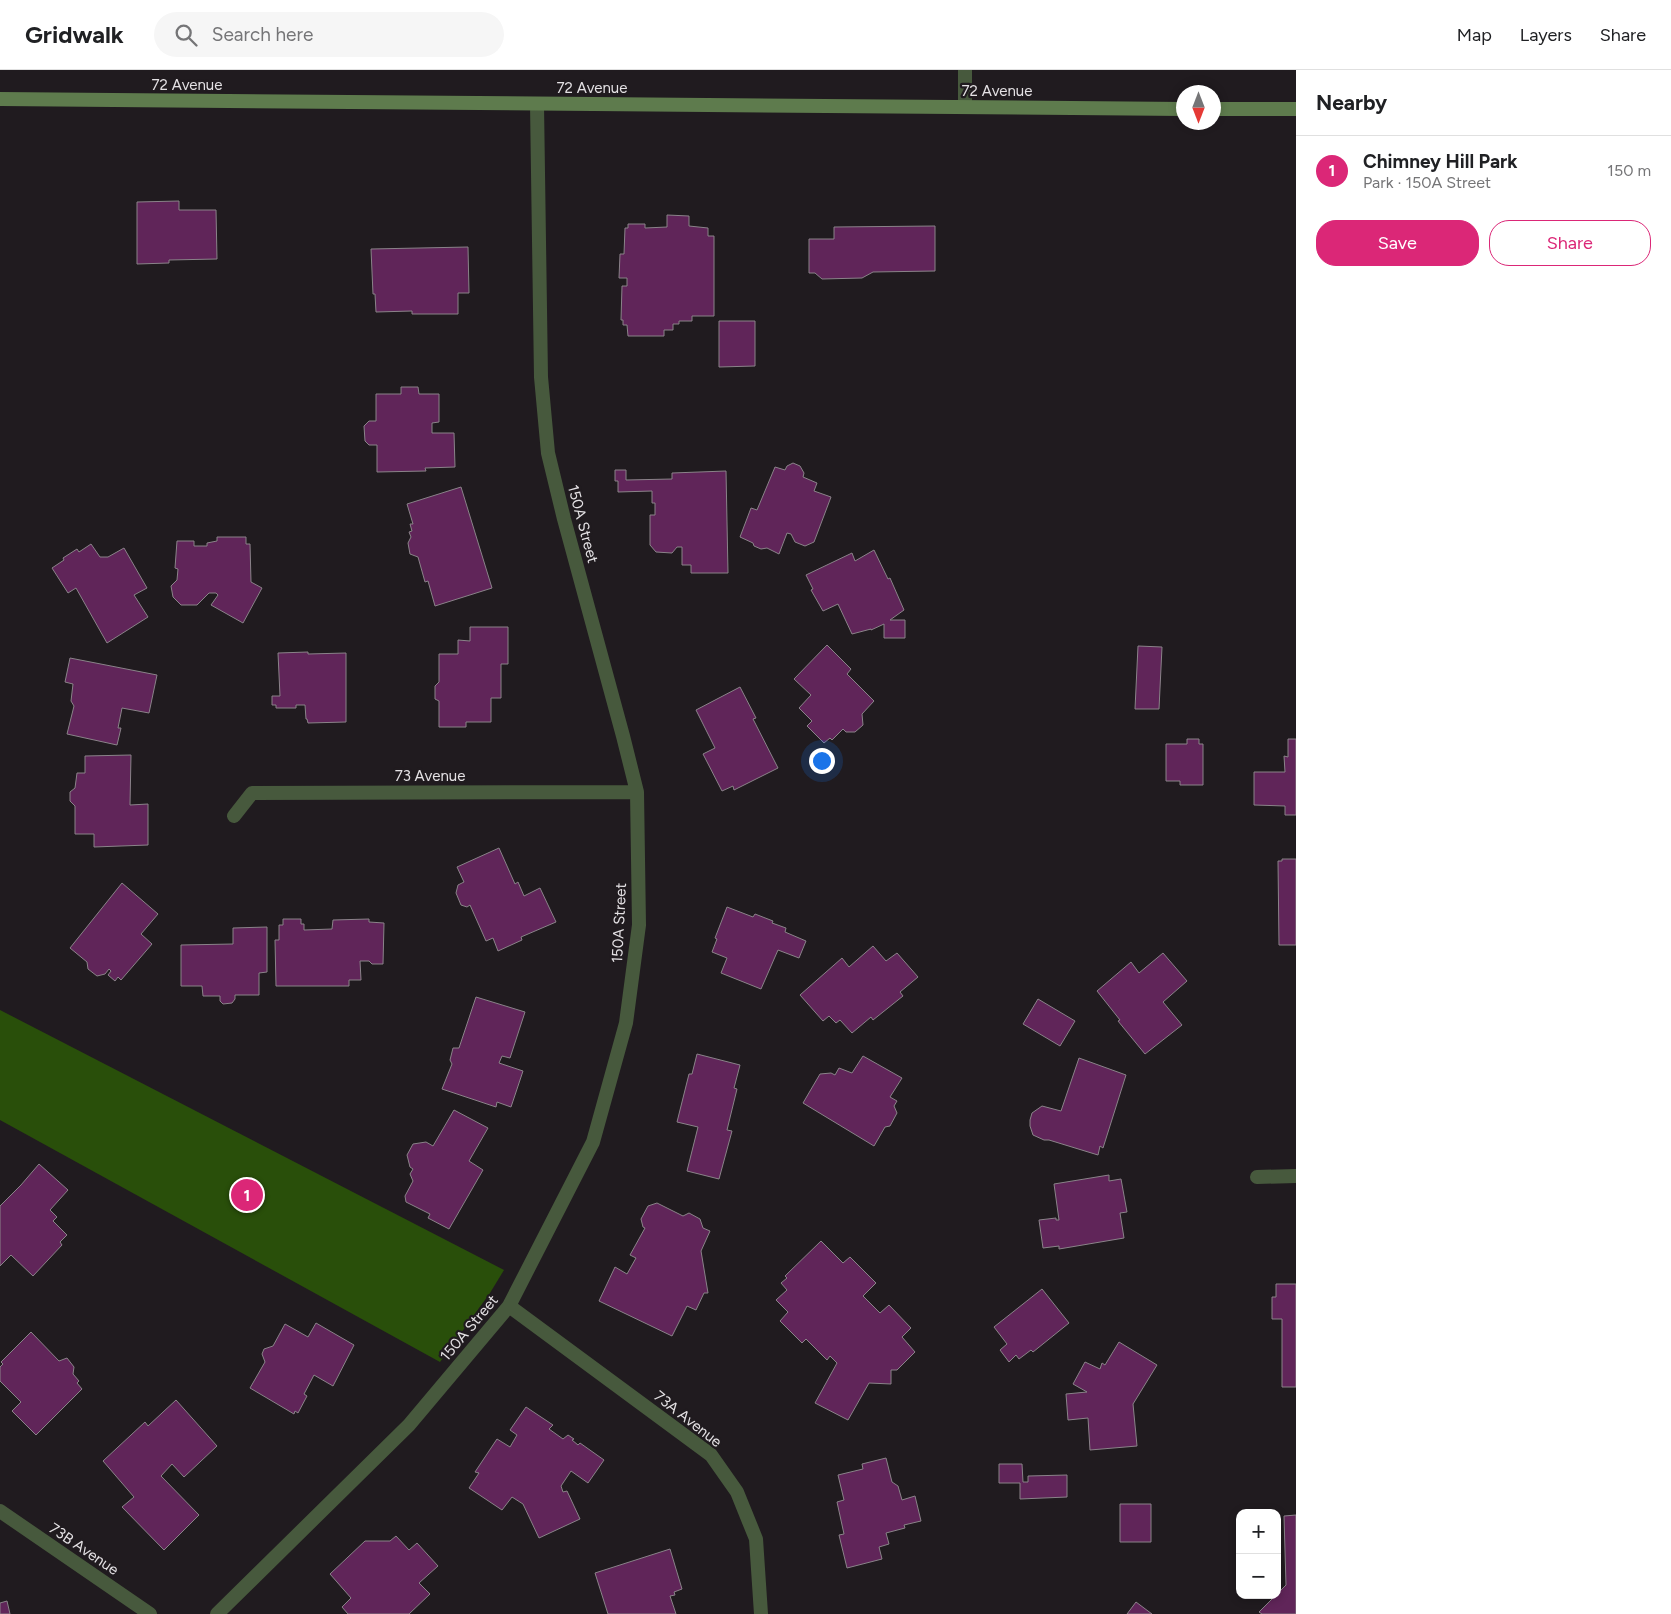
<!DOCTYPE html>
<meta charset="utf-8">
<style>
body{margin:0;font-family:Figtree,sans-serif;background:#f6f6f6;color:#202124}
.controls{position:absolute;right:15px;bottom:15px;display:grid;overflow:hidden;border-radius:10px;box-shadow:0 2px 8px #0003}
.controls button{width:45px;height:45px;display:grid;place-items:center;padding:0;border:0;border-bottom:1px solid #e0e0e0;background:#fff;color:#202124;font:25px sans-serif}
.compass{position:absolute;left:1176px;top:15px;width:45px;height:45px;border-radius:50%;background:#fff;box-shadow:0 2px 8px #0003;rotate:180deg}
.you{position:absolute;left:821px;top:690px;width:18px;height:18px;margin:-12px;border:4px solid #fff;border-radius:50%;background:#1a73e8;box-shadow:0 0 0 8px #1a73e833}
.badge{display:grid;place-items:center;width:32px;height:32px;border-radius:50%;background:#db2777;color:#fff;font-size:16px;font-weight:700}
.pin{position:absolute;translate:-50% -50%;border:2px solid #fff;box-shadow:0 1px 5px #0006}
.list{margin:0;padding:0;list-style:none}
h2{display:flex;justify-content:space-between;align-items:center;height:65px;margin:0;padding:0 20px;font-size:21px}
h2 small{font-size:16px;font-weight:400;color:#757577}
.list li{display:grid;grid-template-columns:32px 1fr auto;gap:15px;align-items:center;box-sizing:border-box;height:70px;padding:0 20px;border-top:1px solid #e0e0e0}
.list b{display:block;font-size:19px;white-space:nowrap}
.list p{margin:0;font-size:16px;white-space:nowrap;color:#757577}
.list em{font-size:16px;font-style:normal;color:#757577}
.actions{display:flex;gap:10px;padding:15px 20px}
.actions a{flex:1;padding:11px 0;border:1px solid #db2777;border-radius:20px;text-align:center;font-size:18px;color:#db2777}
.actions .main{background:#db2777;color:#fff}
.icon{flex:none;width:28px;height:28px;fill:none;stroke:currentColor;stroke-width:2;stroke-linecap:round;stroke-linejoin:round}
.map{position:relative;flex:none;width:1296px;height:1544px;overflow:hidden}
header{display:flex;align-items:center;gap:30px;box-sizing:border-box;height:70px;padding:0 25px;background:#fff;border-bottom:1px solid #e0e0e0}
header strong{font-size:24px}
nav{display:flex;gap:28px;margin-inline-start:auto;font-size:18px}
.search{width:350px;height:45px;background:#f6f6f6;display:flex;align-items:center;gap:12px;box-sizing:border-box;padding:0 18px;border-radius:28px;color:#757577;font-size:19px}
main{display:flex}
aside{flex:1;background:#fff}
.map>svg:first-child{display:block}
</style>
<header>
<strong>Gridwalk</strong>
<div class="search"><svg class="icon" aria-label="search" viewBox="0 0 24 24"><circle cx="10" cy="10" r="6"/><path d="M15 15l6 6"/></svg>Search here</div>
<nav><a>Map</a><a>Layers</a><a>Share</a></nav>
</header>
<main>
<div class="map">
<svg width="1296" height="1544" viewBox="0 0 1296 1544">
<rect width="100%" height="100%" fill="#201b1f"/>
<path fill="#294f0a" d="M0,940L504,1200L490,1223L440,1292L0,1050Z"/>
<path fill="#602559" stroke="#8a8389" d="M179,131V140H216L217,189L169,190V193L137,194V132Z
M667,145L689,146V156L708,158V166H714V246H692V251H679V254H673V260H664V266H628L627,255H623V250H621L622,216H627V208H619L620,184H624L625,158H628V154H645V158L667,157Z
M935,156V201L873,202L862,208L822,209L815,203H809V169H834V157Z
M468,177L469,223H458V244H412V241L376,242L375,224H373L371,179Z
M719,251H755V296L719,297Z
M401,317H418L419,324H439V352L432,353V363H454L455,397L425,398L426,401L377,402V375H369L365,371L364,356L369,351H376V324H401Z
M793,393L800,396L804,403L803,407L817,413L814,421L831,427L814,472L805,476L795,472L791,464L787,463L779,484L767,478L761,479L754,476L753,473L740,467L751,438L757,440L775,397L785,400L787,396Z
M615,400H626V410L672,409V403L726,401L728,503H691V495H682V477H677L672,483L656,482L650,475V445H655V433H652V421L618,422V411H615Z
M461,417L492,518L435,536L428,511L425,512L418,487L410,484L408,473L411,467L409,462L412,461L410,454H413L407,434Z
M217,467H246V474H250L251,512L262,518L243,553L211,535L218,525L216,523H209L197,535H181L173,527L171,516L177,510L178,499L175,498L177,471H194V476H207V473L217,471Z
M91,474L100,487H108L124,478L147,518L134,525L148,547L107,573L76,518L68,523L52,498L64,490L63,488L77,479L79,482Z
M874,480L888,509L890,508L904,540L890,550H905V568H884V554L871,560V559L852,564L838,534L823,541L811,520L813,519L806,505L852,483L855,491Z
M470,557H508V594H501V628H491V652H466V657H439V631L435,629V616L439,612V584H458V570L470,571Z
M827,575L851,599L847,604L874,631L862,644L863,655L855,662H846L843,659L832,670L830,668L824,673L807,656L812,651L799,638L811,625L794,609Z
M1138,576L1162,577L1159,639H1135Z
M308,582V584L346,583V652L308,653L307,649H306L305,635H296V638H276V635H272V626H280L278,583Z
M70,588L157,605L149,643L122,638L118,658H121L117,675L67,664L74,636L71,631L73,614L65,612Z
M740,617L756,648L753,649L778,698L734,720L733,716L722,721L703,684L715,678L696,640Z
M1187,669H1199V674H1203V715H1180V711H1166V674H1187Z
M1288,669H1296V745H1285V736L1254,735V702H1285L1284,686L1288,687Z
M131,685L130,735L148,734V775L94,777V764H75V736L70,731V722L75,718L77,703H85V686Z
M499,778L515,814L518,812L524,826L540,818L556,852L521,867L522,870L498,881L493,868L486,871L470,835L467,837L461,835L456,823L458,815L464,812L457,797Z
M1282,789H1296V875H1279L1278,791H1282Z
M122,813L158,844L141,864L152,874L121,910L118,907L115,911L108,905L111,901L109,899L105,904L97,906L88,899L87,892L70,878Z
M727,837L753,847L755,844L773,851L772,853L786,858L785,862L806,871L799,888L778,880L761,919L721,903L727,888L712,882L717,869L715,868Z
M283,849H301V854H304V860L332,859L333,850L369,849V852L384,853L383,894H372L369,891H360L361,910H349V916H276L275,870H279V855H283Z
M267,857V902L259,903V925H235V929L232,933L223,934L220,931V926H203L202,916H181V875L233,874V858Z
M873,876L886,891L897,883L918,907L900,922L903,926L873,950L871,947L852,963L840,950L836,953L829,946L823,951L800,925L842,888L849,897Z
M1163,883L1187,911L1163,932L1182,955L1145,984L1118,951L1120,950L1097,921L1131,892L1139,903Z
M476,927L525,942L510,988L502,986L499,993L523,1001L511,1037L497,1032L496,1037L442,1019L452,994L450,990L453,978H459Z
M1038,929L1075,951L1060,976L1023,954Z
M697,984L740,995L734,1018L737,1019L727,1060L732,1061L719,1109L687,1101L698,1057L677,1052L689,1004H692Z
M863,986L902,1008L890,1027L897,1031L894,1036L897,1043L890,1056L885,1057L874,1076L803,1033L820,1004L831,1003L835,1005L839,998L852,1003Z
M1079,988L1126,1005L1103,1078L1100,1076L1098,1085L1049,1070H1044L1033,1065L1030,1056V1050L1032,1043L1042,1036L1061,1041Z
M454,1040L488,1058L469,1091L483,1100L449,1159L428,1148L430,1144L406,1132L405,1126L413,1111L410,1104L413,1099L410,1097L407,1085L413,1074L426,1072L433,1076Z
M39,1094L68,1120L50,1140L57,1147L53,1151L67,1165L60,1172L62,1175L33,1206L11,1185L0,1196V1136L21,1115Z
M1109,1105V1111L1121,1109L1127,1142L1120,1143L1124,1168L1059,1179V1176L1043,1178L1039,1150L1056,1148V1150H1059L1054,1114Z
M657,1133L683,1146L689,1143L700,1149L703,1158L710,1161L701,1181L708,1223H704L696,1240L687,1236L672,1266L599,1231L615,1197L627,1204L636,1188L630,1185L645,1158L643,1157L641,1149L648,1136Z
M821,1171L843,1193L850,1187L876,1213L863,1226L880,1243L889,1235L911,1258L902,1267L915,1282L897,1300H891V1314L869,1313L848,1350L815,1333L837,1293L830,1286L827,1290L806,1269L802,1273L780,1251L788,1242L776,1230L787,1220L781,1213L787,1208L785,1206Z
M1276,1214H1296V1317H1282V1249H1272V1227H1276Z
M1042,1219L1069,1253L1033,1282L1031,1280L1019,1289L1016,1285L1009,1292L1000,1280L1007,1274L994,1257Z
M316,1253L354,1275L333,1316L314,1305L304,1324L307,1326L298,1343L295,1341L294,1344L250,1318L265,1292L262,1284L264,1279L273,1276L285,1254L308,1267Z
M31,1262L59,1291L67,1288L74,1297L73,1304L79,1311L77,1313L82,1319L36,1365L12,1341L21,1332L0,1311V1297L3,1294L1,1292Z
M1119,1272L1157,1295L1133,1334L1137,1376L1090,1380L1088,1348L1068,1350L1066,1324L1087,1322L1073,1314L1085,1292L1100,1299L1102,1293L1105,1295Z
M176,1330L217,1376L184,1407L172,1394L161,1406L199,1445L164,1480L122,1437L134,1427L103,1391L145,1352L148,1356Z
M526,1337L553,1355L549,1359L563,1369L568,1365L574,1369L572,1370L578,1375L580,1373L604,1390L588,1413L571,1401L561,1416L563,1422L567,1421L580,1449L539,1468L523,1434L512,1427L502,1440L469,1418L479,1403L475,1402L497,1369L510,1377L517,1365L510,1360Z
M886,1388L892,1412L898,1416L902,1430L915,1426L921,1451L904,1455L905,1458L886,1463L889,1474L879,1477L882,1489L847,1498L839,1465L844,1464L837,1432L844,1430L838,1405L863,1399L862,1394Z
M999,1394H1022L1023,1412H1028V1406L1067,1405V1427L1020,1429V1413H999Z
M1120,1434H1151V1472H1120Z
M1296,1445V1544H1262L1259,1542L1286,1515L1284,1446Z
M396,1466L409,1480L417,1473L438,1496L419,1513L430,1524L409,1544H348L342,1537L351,1528L330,1504L365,1471H390Z
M670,1479L682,1519L674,1522L675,1525L670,1526L676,1544H608L595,1503Z
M7,1531L10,1544H0V1533Z
M1136,1532L1152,1544H1127Z"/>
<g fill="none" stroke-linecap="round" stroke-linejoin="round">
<path stroke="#47593d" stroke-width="14" d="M965,0V37
M234,746L252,723L637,722
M1257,1107L1296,1106
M509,1236L711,1385L737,1422L756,1469L761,1544
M0,1441L150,1544
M217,1544L409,1355L509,1236L593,1072L626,953L639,855L637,722L623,666L564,449L548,383L541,307L537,34"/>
<path stroke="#5e7b4d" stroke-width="14" d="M0,29L1184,39
M1214,39H1296"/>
</g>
<g text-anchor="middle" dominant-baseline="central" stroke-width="4.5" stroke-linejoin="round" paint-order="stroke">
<g font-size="15" fill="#e4e1e4" stroke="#201b1f">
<text x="187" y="15">72 Avenue</text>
<text x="592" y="18">72 Avenue</text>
<text x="997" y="21">72 Avenue</text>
<text transform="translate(583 454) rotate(75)">150A Street</text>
<text x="430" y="706">73 Avenue</text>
<text transform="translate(619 853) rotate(-87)">150A Street</text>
<text transform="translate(469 1258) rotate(-50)">150A Street</text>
<text transform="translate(688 1349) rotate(38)">73A Avenue</text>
<text transform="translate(84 1479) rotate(34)">73B Avenue</text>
</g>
</g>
</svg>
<div class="controls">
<button>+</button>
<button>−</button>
</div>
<svg class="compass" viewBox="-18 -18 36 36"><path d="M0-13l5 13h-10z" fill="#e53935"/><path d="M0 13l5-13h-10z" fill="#757577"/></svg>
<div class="you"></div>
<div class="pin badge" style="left:247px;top:1125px">1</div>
</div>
<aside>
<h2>Nearby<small></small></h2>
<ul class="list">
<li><span class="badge">1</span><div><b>Chimney Hill Park</b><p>Park · 150A Street</p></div><em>150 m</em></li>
</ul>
<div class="actions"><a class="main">Save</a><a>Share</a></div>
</aside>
</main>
